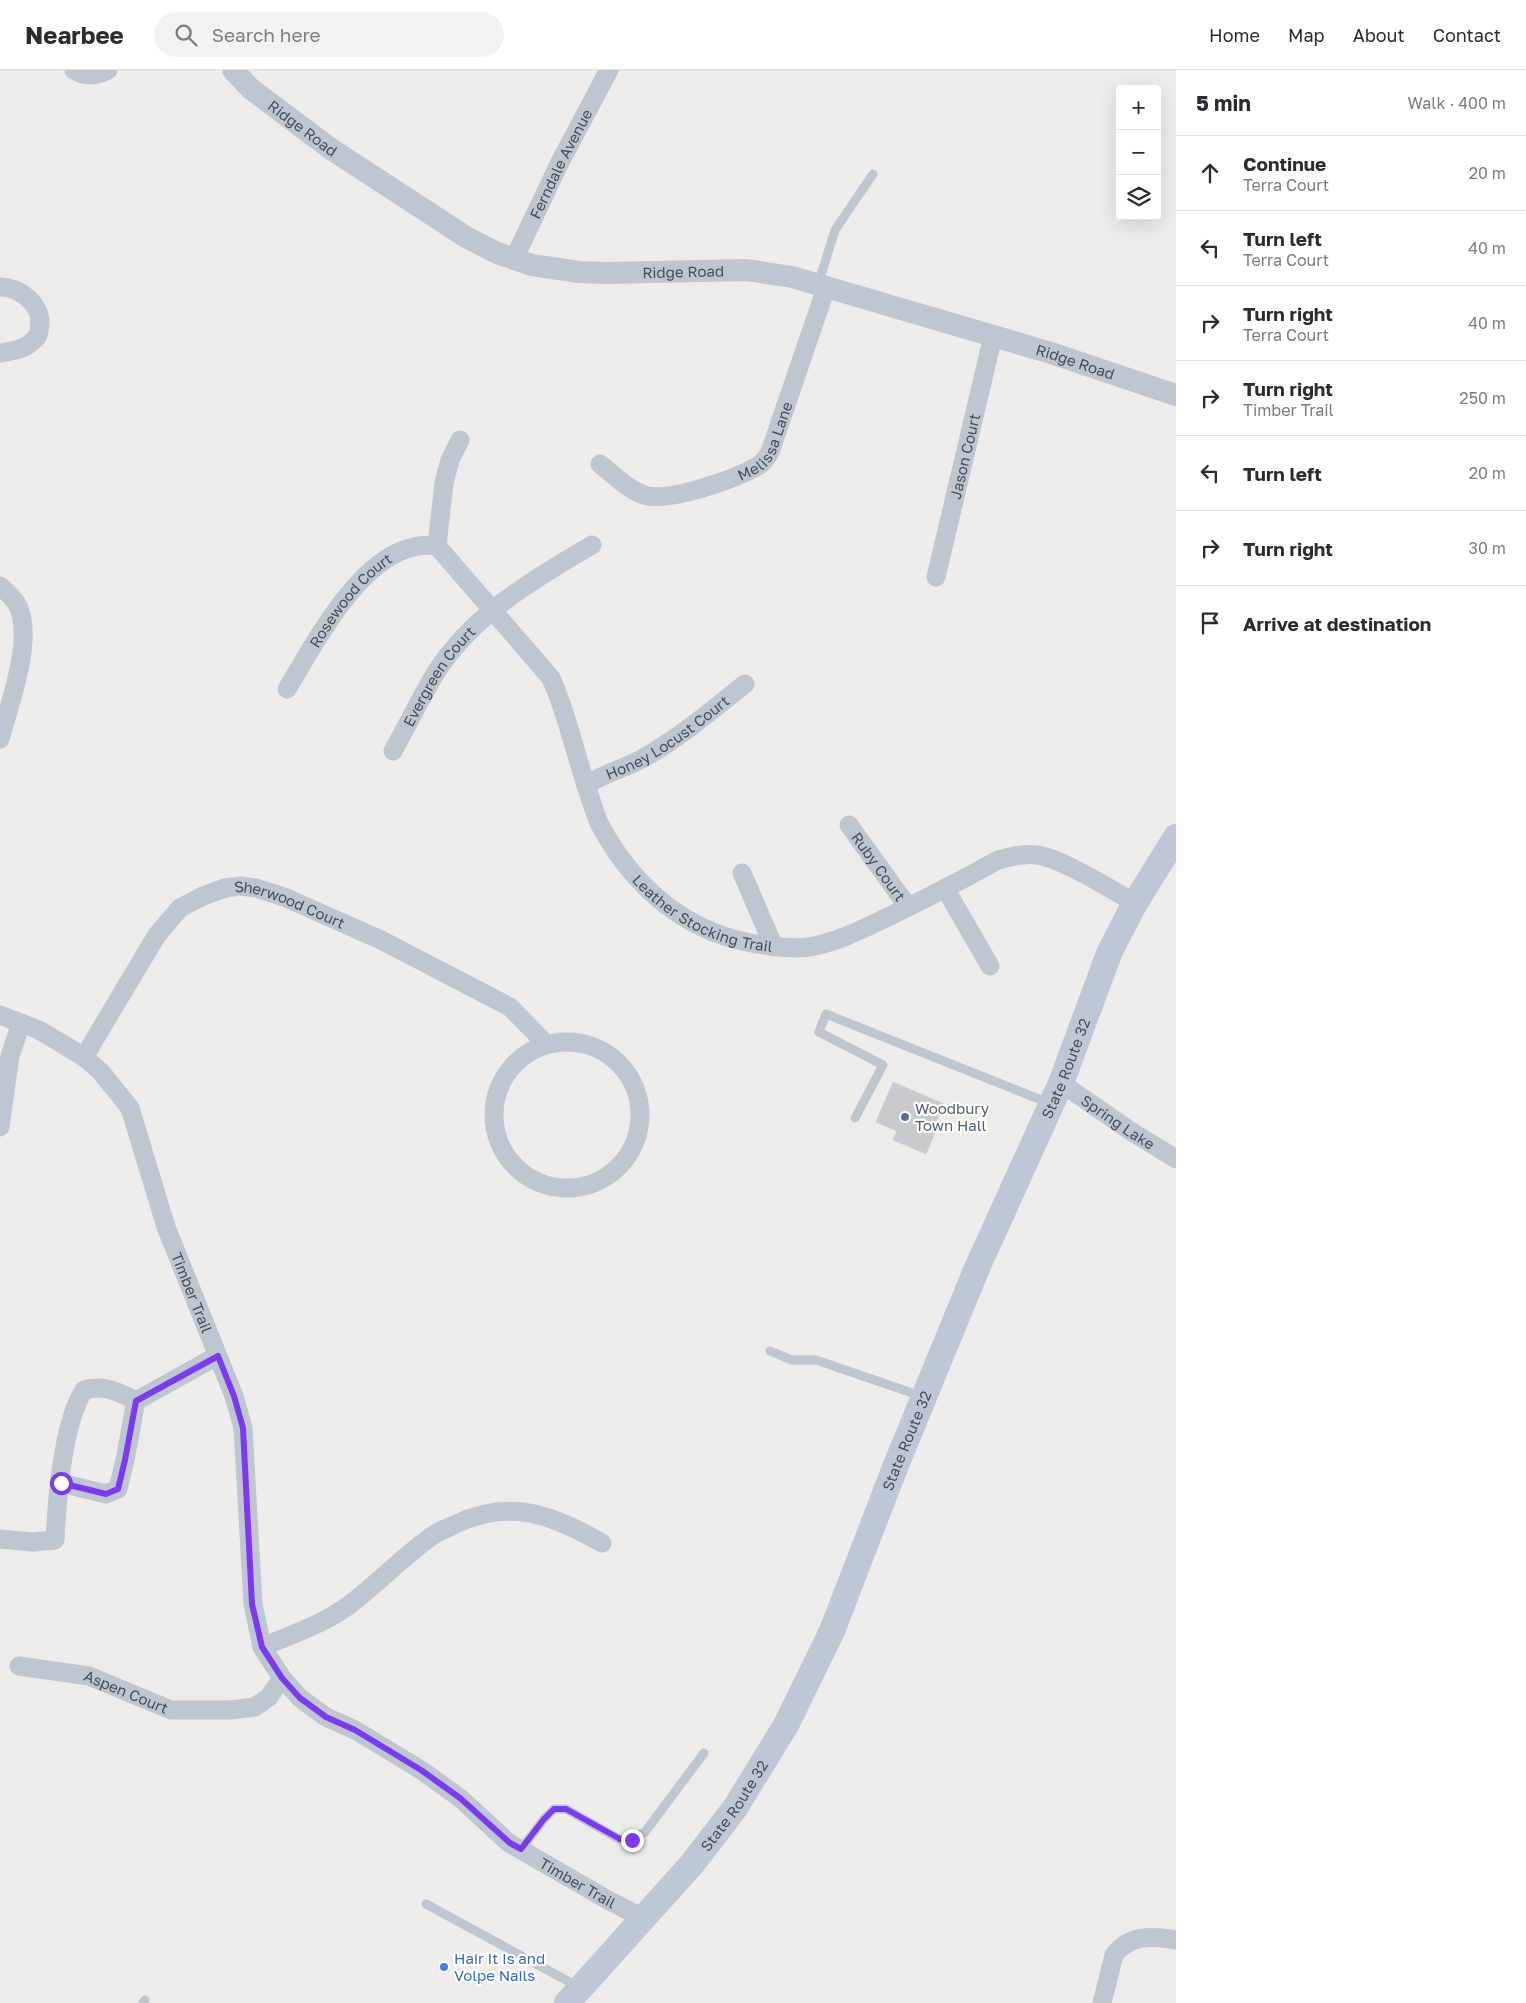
<!DOCTYPE html>
<meta charset="utf-8">
<style>
body{margin:0;font-family:"Golos Text",sans-serif;background:#f2f2f3;color:#2b2b33}
.controls{position:absolute;right:15px;top:15px;display:grid;overflow:hidden;border-radius:5px;box-shadow:0 5px 20px #0002}
.controls button{width:45px;height:45px;display:grid;place-items:center;padding:0;border:0;border-bottom:1px solid #e1e1e2;background:#fff;color:#2b2b33;font:25px sans-serif}
.stop{position:absolute;width:15px;height:15px;margin:-11px;border:4px solid #7c3aed;border-radius:50%;background:#fff}
.stop.end{background:#7c3aed;border-color:#fff;box-shadow:0 1px 5px #0008}
.list{margin:0;padding:0;list-style:none}
h2{display:flex;justify-content:space-between;align-items:center;height:65px;margin:0;padding:0 20px;font-size:21px}
h2 small{font-size:16px;font-weight:400;color:#7c7c81}
.list li{display:grid;grid-template-columns:32px 1fr auto;gap:15px;align-items:center;box-sizing:border-box;height:75px;padding:0 20px;border-top:1px solid #e1e1e2}
.list b{display:block;font-size:19px;white-space:nowrap}
.list p{margin:0;font-size:16px;white-space:nowrap;color:#7c7c81}
.list em{font-size:16px;font-style:normal;color:#7c7c81}
.icon{flex:none;width:28px;height:28px;fill:none;stroke:currentColor;stroke-width:2;stroke-linecap:round;stroke-linejoin:round}
.map{position:relative;flex:none;width:1176px;height:1933px;overflow:hidden}
header{display:flex;align-items:center;gap:30px;box-sizing:border-box;height:70px;padding:0 25px;background:#fff;border-bottom:1px solid #e1e1e2}
header strong{font-size:24px}
nav{display:flex;gap:28px;margin-inline-start:auto;font-size:18px}
.search{width:350px;height:45px;background:#f2f2f3;display:flex;align-items:center;gap:12px;box-sizing:border-box;padding:0 18px;border-radius:28px;color:#7c7c81;font-size:19px}
main{display:flex}
aside{flex:1;background:#fff}
.map>svg:first-child{display:block}
</style>
<header>
<strong>Nearbee</strong>
<div class="search"><svg class="icon" aria-label="search" viewBox="0 0 24 24"><circle cx="10" cy="10" r="6"/><path d="M15 15l6 6"/></svg>Search here</div>
<nav><a>Home</a><a>Map</a><a>About</a><a>Contact</a></nav>
</header>
<main>
<div class="map">
<svg width="1176" height="1933" viewBox="0 0 1176 1933">
<rect width="100%" height="100%" fill="#eeebeb"/>
<path fill="#c8cad0" stroke="#cfd1d7" d="M893,1012L944,1034L934,1057L937,1058L926,1084L893,1070L897,1061L876,1052Z"/>
<g fill="none" stroke-linecap="round" stroke-linejoin="round">
<path stroke="#bec6d1" stroke-width="9" d="M818,215L835,160L873,104
M855,1048L883,995L819,962L826,944L1049,1033
M770,1281L792,1290H816L921,1326
M521,1779L544,1749L554,1739H566L619,1769H632L645,1762L704,1683
M426,1834L577,1916
M143,1933L145,1930"/>
<g stroke="#bec6d1" stroke-width="19">
<path d="M74,0C86,7 97,6 108,0"/>
<path id="s1" d="M514,189L560,92L609,0"/>
<path d="M0,217C19,217 40,233 40,253C39,259 40,264 36,268C27,279 13,281 0,283"/>
<path id="s2" d="M600,394C614,405 627,419 644,425C668,433 735,409 758,396C763,393 767,387 770,382L826,218"/>
<path id="s3" d="M437,476L551,608C568,646 576,688 590,727C593,736 596,747 600,755C635,820 690,866 764,875C778,877 796,879 809,877C839,872 867,857 894,844C929,827 964,809 998,790C1011,787 1023,783 1037,785C1061,788 1112,820 1135,833"/>
<path d="M437,476L444,413L450,390L460,370"/>
<path id="s4" d="M936,507L993,266"/>
<path d="M0,516C7,522 14,528 18,536C34,570 9,635 0,669"/>
<path id="s5" d="M287,619C317,570 369,466 437,476"/>
<path id="s6" d="M393,681C407,656 420,629 435,604C472,545 534,509 592,475"/>
<path id="s7" d="M586,716C604,702 626,699 645,687C681,667 713,639 745,614"/>
<path id="s8" d="M849,755L908,837"/>
<path d="M742,803L774,877"/>
<path d="M945,818L990,896"/>
<path id="s9" d="M0,945L39,960L84,987L101,1002L130,1038L166,1157L234,1326L243,1358L253,1534L262,1577L282,1608L300,1628L326,1647L355,1660L421,1700L460,1728L509,1773L608,1830L643,1848"/>
<circle cx="567" cy="1045" r="73"/>
<path id="s10" d="M84,987L157,865L180,838L203,826L225,818L241,816L256,818L284,827L381,870L510,937L546,974"/>
<path id="s11" d="M1061,1013L1132,1062L1176,1089"/>
<path d="M0,1057L10,986L21,953"/>
<path d="M61,1413L106,1424L118,1419L125,1390L136,1331"/>
<path d="M0,1469L32,1472L55,1470C57,1430 63,1353 84,1320C104,1314 119,1322 136,1331L217,1286"/>
<path d="M262,1577C293,1564 327,1553 353,1532C380,1511 404,1486 432,1466C439,1461 448,1458 456,1454C511,1428 552,1445 602,1473"/>
<path id="s12" d="M19,1596L89,1606L171,1640H230L255,1637L269,1627L282,1608"/>
<path d="M1102,1933L1114,1885C1130,1864 1153,1866 1176,1870"/>
</g>
<path stroke="#bec6d1" stroke-width="22" id="s13" d="M233,0L251,19L331,79L466,167L497,183L532,195L579,202L606,203L747,200L792,207L1051,283L1176,325"/>
<path stroke="#bec7d5" stroke-width="26" id="s14" d="M567,1933L692,1794L735,1738L786,1655L832,1561L896,1395L977,1198L1061,1013L1110,881L1135,833L1176,767"/>
</g>
<g fill="none" stroke-linecap="round" stroke-linejoin="round">
<path stroke="#7c3aed" stroke-width="6" d="M61,1413L106,1424L118,1419L125,1390L136,1331L218,1286L234,1326L243,1358L252,1534L262,1577L282,1608L300,1628L326,1647L355,1660L421,1700L460,1728L510,1773L521,1779L544,1749L554,1739H566L620,1769L632,1770"/>
</g>
<circle fill="#5c6f8a" stroke="#fff" stroke-width="2" cx="905" cy="1047" r="5"/>
<circle fill="#3f7fe0" stroke="#fff" stroke-width="2" cx="444" cy="1897" r="5"/>
<g text-anchor="middle" dominant-baseline="central" stroke-width="4.5" stroke-linejoin="round" paint-order="stroke">
<g font-size="15" fill="#444d58" stroke="#fff">
<text stroke="none"><textPath href="#s13" startOffset="91">Ridge Road</textPath></text>
<text stroke="none"><textPath href="#s1" startOffset="106">Ferndale Avenue</textPath></text>
<text stroke="none"><textPath href="#s13" startOffset="511">Ridge Road</textPath></text>
<text stroke="none"><textPath href="#s13" startOffset="916">Ridge Road</textPath></text>
<text stroke="none"><textPath href="#s2" startOffset="198">Melissa Lane</textPath></text>
<text stroke="none"><textPath href="#s4" startOffset="124">Jason Court</textPath></text>
<text stroke="none"><textPath href="#s5" startOffset="110">Rosewood Court</textPath></text>
<text stroke="none"><textPath href="#s6" startOffset="88">Evergreen Court</textPath></text>
<text stroke="none"><textPath href="#s7" startOffset="95">Honey Locust Court</textPath></text>
<text stroke="none"><textPath href="#s8" startOffset="51">Ruby Court</textPath></text>
<text stroke="none"><textPath href="#s10" startOffset="295">Sherwood Court</textPath></text>
<text stroke="none"><textPath href="#s3" startOffset="471">Leather Stocking Trail</textPath></text>
<text stroke="none"><textPath href="#s14" startOffset="1069">State Route 32</textPath></text>
<text stroke="none"><textPath href="#s11" startOffset="69">Spring Lake</textPath></text>
<text stroke="none"><textPath href="#s9" startOffset="358">Timber Trail</textPath></text>
<text stroke="none"><textPath href="#s14" startOffset="664">State Route 32</textPath></text>
<text stroke="none"><textPath href="#s12" startOffset="111">Aspen Court</textPath></text>
<text stroke="none"><textPath href="#s14" startOffset="259">State Route 32</textPath></text>
<text stroke="none"><textPath href="#s9" startOffset="1122">Timber Trail</textPath></text>
</g>
<g font-size="15" fill="#4e5e75" stroke="#fff" text-anchor="start">
<text x="915" y="1038">Woodbury<tspan x="915" dy="17">Town Hall</tspan></text>
</g>
<g font-size="15" fill="#366cbe" stroke="#fff" text-anchor="start">
<text x="454" y="1888">Hair It Is and<tspan x="454" dy="17">Volpe Nails</tspan></text>
</g>
</g>
</svg>
<div class="controls">
<button>+</button>
<button>−</button>
<button><svg class="icon" aria-label="layers" viewBox="0 0 24 24"><path d="M12 4l9 5-9 5-9-5zM3 14l9 5 9-5"/></svg></button>
</div>
<div class="stop" style="left:61px;top:1413px"></div>
<div class="stop end" style="left:632px;top:1770px"></div>
</div>
<aside>
<h2>5 min<small>Walk · 400 m</small></h2>
<ul class="list">
<li><svg class="icon" aria-label="ahead" viewBox="0 0 24 24"><path d="M12 20V5M6 11l6-6 6 6"/></svg><div><b>Continue</b><p>Terra Court</p></div><em>20 m</em></li>
<li><svg class="icon" aria-label="left" viewBox="0 0 24 24"><path d="M17 20v-9H6M10 6l-5 5 5 5"/></svg><div><b>Turn left</b><p>Terra Court</p></div><em>40 m</em></li>
<li><svg class="icon" aria-label="right" viewBox="0 0 24 24"><path d="M7 20v-9h11M14 6l5 5-5 5"/></svg><div><b>Turn right</b><p>Terra Court</p></div><em>40 m</em></li>
<li><svg class="icon" aria-label="right" viewBox="0 0 24 24"><path d="M7 20v-9h11M14 6l5 5-5 5"/></svg><div><b>Turn right</b><p>Timber Trail</p></div><em>250 m</em></li>
<li><svg class="icon" aria-label="left" viewBox="0 0 24 24"><path d="M17 20v-9H6M10 6l-5 5 5 5"/></svg><div><b>Turn left</b></div><em>20 m</em></li>
<li><svg class="icon" aria-label="right" viewBox="0 0 24 24"><path d="M7 20v-9h11M14 6l5 5-5 5"/></svg><div><b>Turn right</b></div><em>30 m</em></li>
<li><svg class="icon" aria-label="arrive" viewBox="0 0 24 24"><path d="M6 21V4h12l-3 4 3 4H6"/></svg><div><b>Arrive at destination</b></div></li>
</ul>
</aside>
</main>
